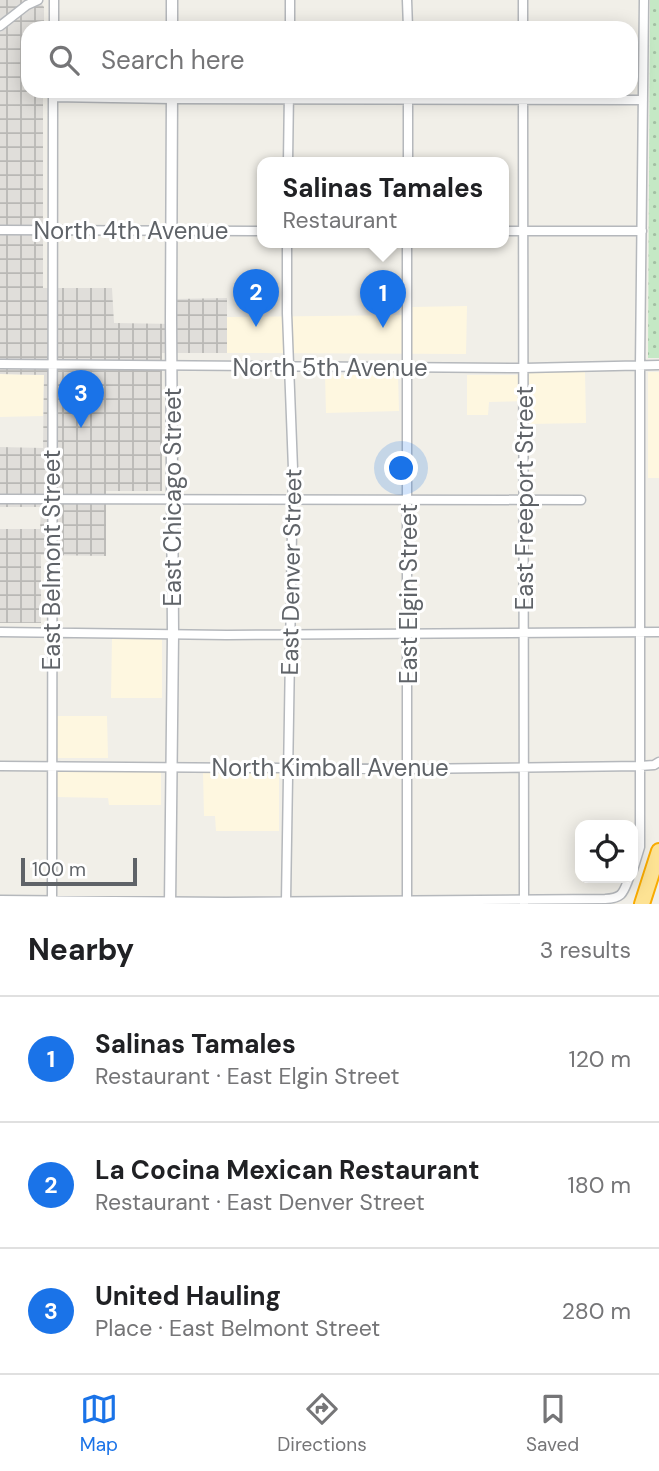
<!DOCTYPE html>
<meta charset="utf-8">
<style>
body{margin:0;font-family:"DM Sans",sans-serif;background:#f6f6f6;color:#202124}
.controls{position:absolute;right:21px;bottom:21px;display:grid;overflow:hidden;border-radius:14px;box-shadow:0 4px 18px #0003}
.controls button{width:63px;height:63px;display:grid;place-items:center;padding:0;border:0;border-bottom:2px solid #e0e0e0;background:#fff;color:#202124;font:35px sans-serif}
.scale{position:absolute;left:21px;bottom:18px;width:116px;box-sizing:border-box;padding-left:7px;border:4px solid #5f6368;border-top:0;font-size:19px;line-height:24px;white-space:nowrap;color:#5f6368;-webkit-text-stroke:5px #fff;paint-order:stroke}
.you{position:absolute;left:402px;top:469px;width:24px;height:24px;margin:-18px;border:5px solid #fff;border-radius:50%;background:#1a73e8;box-shadow:0 0 0 10px #1a73e833}
.badge{display:grid;place-items:center;width:46px;height:46px;border-radius:50%;background:#1a73e8;color:#fff;font-size:23px;font-weight:700}
.pin{position:absolute;translate:-50% -58px;filter:drop-shadow(0 2px 4px #0008)}
.pin::after{content:'';position:absolute;top:37px;width:24px;height:21px;background:inherit;clip-path:polygon(0 0,100% 0,50% 100%)}
.popup{position:absolute;left:257px;top:157px;width:252px;height:91px;box-sizing:border-box;display:grid;place-content:center;border-radius:14px;background:#fff;filter:drop-shadow(0 2px 5px #0005);font-size:23px;white-space:nowrap;color:#757577}
.popup b{font-size:26px;color:#202124}
.popup::after{content:'';position:absolute;left:50%;top:100%;margin-left:-14px;border:14px solid transparent;border-top-color:#fff}
.list{margin:0;padding:0;list-style:none}
h2{display:flex;justify-content:space-between;align-items:center;height:91px;margin:0;padding:0 28px;font-size:30px}
h2 small{font-size:23px;font-weight:400;color:#757577}
.list li{display:grid;grid-template-columns:46px 1fr auto;gap:21px;align-items:center;box-sizing:border-box;height:126px;padding:0 28px;border-top:2px solid #e0e0e0}
.list b{display:block;font-size:26px;white-space:nowrap}
.list p{margin:0;font-size:23px;white-space:nowrap;color:#757577}
.list em{font-size:23px;font-style:normal;color:#757577}
.icon{flex:none;width:38px;height:38px;fill:none;stroke:currentColor;stroke-width:2;stroke-linecap:round;stroke-linejoin:round}
.map{position:relative;flex:none;width:659px;height:904px;overflow:hidden}
.search{position:absolute;background:#fff;box-shadow:0 4px 18px #0003;left:21px;right:21px;top:21px;height:77px;display:flex;align-items:center;gap:18px;box-sizing:border-box;padding:0 24px;border-radius:21px;color:#757577;font-size:26px}
.sheet{height:469px;background:#fff}
nav{display:flex;justify-content:space-around;align-items:center;box-sizing:border-box;height:98px;border-top:2px solid #e0e0e0;background:#fff;font-size:19px;color:#757577}
nav a{display:grid;justify-items:center;gap:4px}
nav .on{color:#1a73e8}
.map>svg:first-child{display:block}
</style>
<div class="map">
<svg width="659" height="904" viewBox="0 0 659 904">
<defs>
<pattern id="industrial-grid" width="8" height="8" patternUnits="userSpaceOnUse" patternTransform="scale(1.75)"><rect width="8" height="8" fill="#e0deda"/><path d="M0 4h8M4 0v8" fill="none" stroke="#b9b8b5"/></pattern>
<pattern id="park-dots" width="8" height="8" patternUnits="userSpaceOnUse" patternTransform="scale(1.75)"><rect width="8" height="8" fill="#c5e8c5"/><path d="M2 2h.1M6 6h.1" fill="none" stroke="#a3c0a4" stroke-width="1.8" stroke-linecap="round"/></pattern>
</defs>
<rect width="100%" height="100%" fill="#f1efe8"/>
<path fill="#fef7e0" d="M467,306L466,354L227,353V317L412,315V307Z
M531,372H585L586,423L530,424V401L489,402L488,415H467V375H516Z
M648,372H659V478H648Z
M0,374L44,375L43,416L0,417Z
M398,374L399,411L326,413L325,375Z
M112,638L162,639V698H111Z
M57,716H107L108,758H57Z
M57,772H161V805H109L108,798L56,797Z
M203,772H279V831H216L215,816H204Z"/>
<path fill="url(#industrial-grid)" d="M0,0H39L44,7V28H28V91H43V288H112L114,323L175,324V299L227,298V353H162V491H106V556L41,555V623H0V529H40L41,507H0V447L43,448L44,375L0,374Z"/>
<path fill="url(#park-dots)" d="M650,0H659V358H648Z"/>
<g fill="none" stroke-linecap="round" stroke-linejoin="round">
<defs>
<path id="minor" d="M407,0L408,28
M523,0V28
M0,26L27,5L38,0
M54,28V0
M290,28V0
M523,91L524,904
M53,97L172,99L643,100
M288,162L289,91
M408,162V91
M0,230L262,231
M504,231H642
M407,242V904
M0,364L524,368L659,365
M0,499L581,500
M0,632L227,635L659,632
M0,766L408,769L640,766L654,765L659,762
M633,870L640,847V366L644,0
M0,900L226,902L605,899C623,898 623,893 629,878
M286,901L293,469L287,313V242
M52,904L53,91"/>
<path id="tertiary" d="M172,28V0
M170,904L173,634L171,318L172,91"/>
<path id="motorway" d="M642,904L659,851"/>
</defs>
<use href="#minor" stroke="#b5b8bc" stroke-width="11"/>
<use href="#tertiary" stroke="#b5b8bc" stroke-width="13"/>
<use href="#motorway" stroke="#f9ab00" stroke-width="18"/>
<use href="#minor" stroke="#fff" stroke-width="8"/>
<use href="#tertiary" stroke="#fff" stroke-width="10"/>
<use href="#motorway" stroke="#fde293" stroke-width="14"/>
</g>
<g text-anchor="middle" dominant-baseline="central" stroke-width="6" stroke-linejoin="round" paint-order="stroke">
<g font-size="24" fill="#5f6368" stroke="#fff">
<text x="131" y="230">North 4th Avenue</text>
<text x="330" y="367">North 5th Avenue</text>
<text transform="translate(172 497) rotate(-90)">East Chicago Street</text>
<text transform="translate(524 498) rotate(-90)">East Freeport Street</text>
<text transform="translate(51 560) rotate(-90)">East Belmont Street</text>
<text transform="translate(291 572) rotate(-89)">East Denver Street</text>
<text transform="translate(408 594) rotate(-90)">East Elgin Street</text>
<text x="330" y="767">North Kimball Avenue</text>
</g>
</g>
</svg>
<div class="controls">
<button><svg class="icon" aria-label="locate" viewBox="0 0 24 24"><circle cx="12" cy="12" r="6"/><path d="M12 2v4M12 18v4M2 12h4M18 12h4"/></svg></button>
</div>
<div class="scale">100 m</div>
<div class="you"></div>
<div class="pin badge" style="left:383px;top:328px">1</div>
<div class="popup"><b>Salinas Tamales</b>Restaurant</div>
<div class="pin badge" style="left:256px;top:327px">2</div>
<div class="pin badge" style="left:81px;top:428px">3</div>
<div class="search"><svg class="icon" aria-label="search" viewBox="0 0 24 24"><circle cx="10" cy="10" r="6"/><path d="M15 15l6 6"/></svg>Search here</div>
</div>
<section class="sheet">
<h2>Nearby<small>3 results</small></h2>
<ul class="list">
<li><span class="badge">1</span><div><b>Salinas Tamales</b><p>Restaurant · East Elgin Street</p></div><em>120 m</em></li>
<li><span class="badge">2</span><div><b>La Cocina Mexican Restaurant</b><p>Restaurant · East Denver Street</p></div><em>180 m</em></li>
<li><span class="badge">3</span><div><b>United Hauling</b><p>Place · East Belmont Street</p></div><em>280 m</em></li>
</ul>
</section>
<nav>
<a class="on"><svg class="icon" aria-label="map" viewBox="0 0 24 24"><path d="M3 6l6-2 6 2 6-2v14l-6 2-6-2-6 2zM9 4v14M15 6v14"/></svg>Map</a>
<a><svg class="icon" aria-label="directions" viewBox="0 0 24 24"><path d="M12 3l9 9-9 9-9-9zM9 14v-3h6M13 9l2 2-2 2"/></svg>Directions</a>
<a><svg class="icon" aria-label="saved" viewBox="0 0 24 24"><path d="M7 4h10v16l-5-4-5 4z"/></svg>Saved</a>
</nav>
